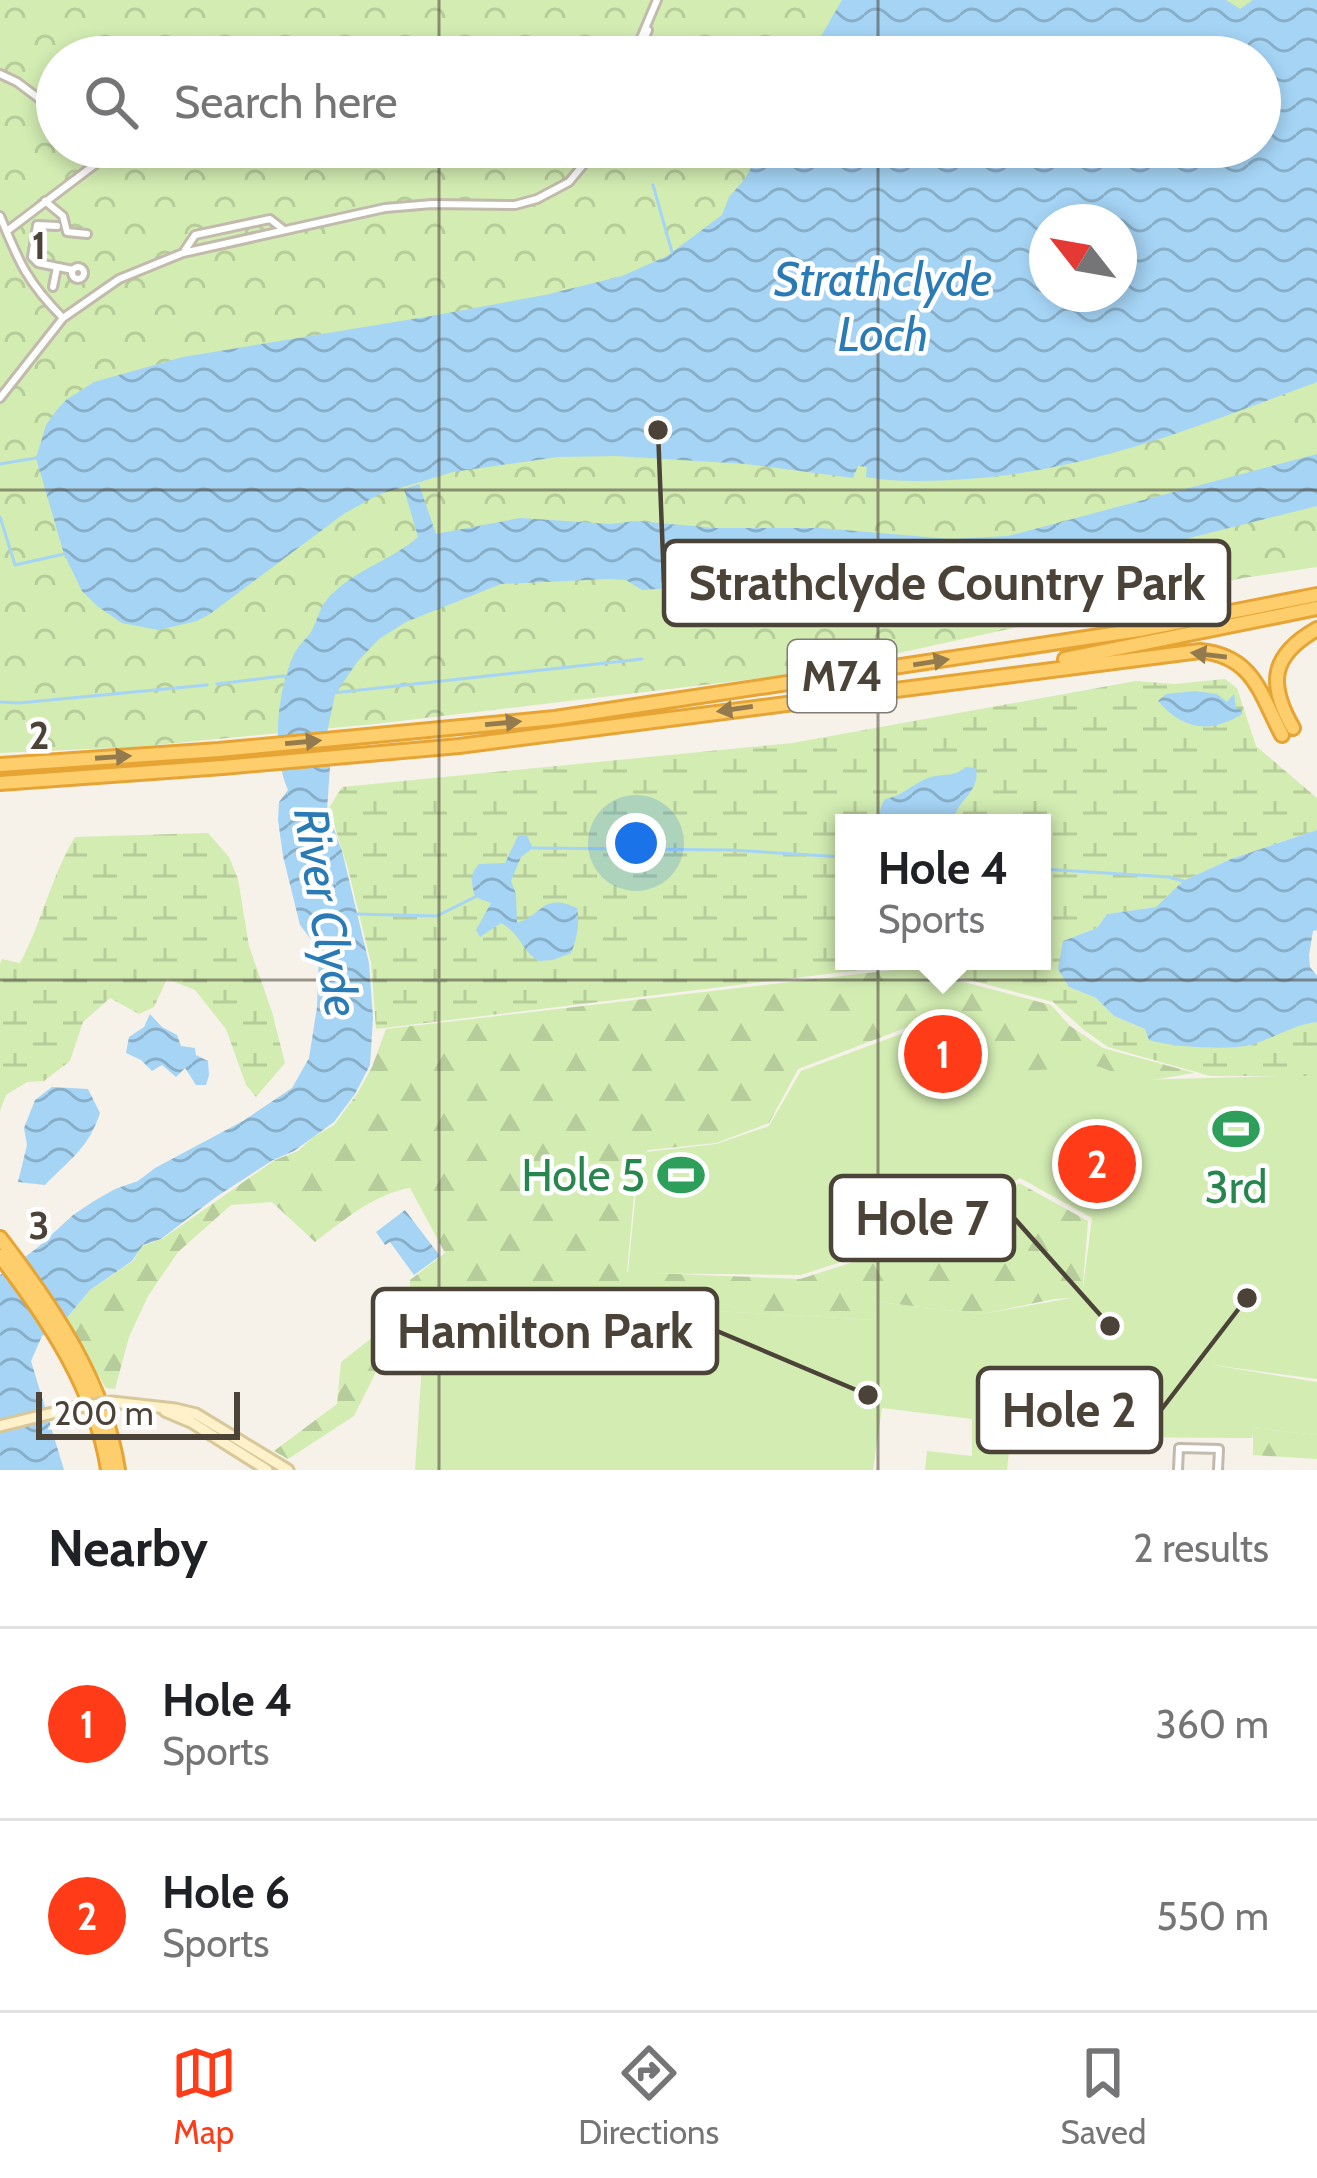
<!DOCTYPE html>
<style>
body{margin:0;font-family:Cabin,sans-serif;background:#f2f2f2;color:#202124}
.compass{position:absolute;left:1029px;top:204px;width:108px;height:108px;border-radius:50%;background:#fff;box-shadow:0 6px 18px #0003;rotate:301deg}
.scale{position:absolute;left:36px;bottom:30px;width:204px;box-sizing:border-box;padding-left:12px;border:6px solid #4b4338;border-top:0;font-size:33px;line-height:42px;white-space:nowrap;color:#4b4338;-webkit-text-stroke:9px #fff;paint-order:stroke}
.you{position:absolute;left:636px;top:843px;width:42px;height:42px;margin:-30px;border:9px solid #fff;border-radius:50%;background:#1a73e8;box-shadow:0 0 0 18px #1a73e833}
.badge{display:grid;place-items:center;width:78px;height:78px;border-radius:50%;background:#ff3b18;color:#fff;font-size:39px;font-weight:700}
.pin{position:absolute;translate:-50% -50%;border:6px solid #fff;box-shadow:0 3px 12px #0006}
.popup{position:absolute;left:835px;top:814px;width:216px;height:156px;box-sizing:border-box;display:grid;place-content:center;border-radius:0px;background:#fff;filter:drop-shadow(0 3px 9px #0005);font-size:39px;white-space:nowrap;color:#757577}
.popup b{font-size:45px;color:#202124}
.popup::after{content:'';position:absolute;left:50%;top:100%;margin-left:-24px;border:24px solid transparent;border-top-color:#fff}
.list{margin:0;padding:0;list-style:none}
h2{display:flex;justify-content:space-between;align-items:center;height:156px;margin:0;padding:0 48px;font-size:51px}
h2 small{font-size:39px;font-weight:400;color:#757577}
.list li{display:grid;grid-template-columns:78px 1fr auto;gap:36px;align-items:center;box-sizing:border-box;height:192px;padding:0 48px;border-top:3px solid #e0e0e0}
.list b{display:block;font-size:45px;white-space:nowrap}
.list p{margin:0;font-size:39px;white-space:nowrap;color:#757577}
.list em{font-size:39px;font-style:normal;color:#757577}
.icon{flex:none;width:66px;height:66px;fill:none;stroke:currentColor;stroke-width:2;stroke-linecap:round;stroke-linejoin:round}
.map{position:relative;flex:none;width:1317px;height:1470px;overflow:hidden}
.search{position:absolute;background:#fff;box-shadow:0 6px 18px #0003;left:36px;right:36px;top:36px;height:132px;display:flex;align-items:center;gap:30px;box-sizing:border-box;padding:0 42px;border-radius:66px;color:#757577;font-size:45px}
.sheet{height:540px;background:#fff}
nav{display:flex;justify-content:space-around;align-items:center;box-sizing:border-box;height:168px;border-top:3px solid #e0e0e0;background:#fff;font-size:33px;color:#757577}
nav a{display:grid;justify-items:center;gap:6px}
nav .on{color:#ff3b18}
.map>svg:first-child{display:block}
</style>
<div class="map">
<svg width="1317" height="1470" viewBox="0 0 1317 1470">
<defs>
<pattern id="forest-firs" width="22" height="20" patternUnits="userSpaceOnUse" patternTransform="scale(3)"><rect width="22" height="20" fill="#d2ecb2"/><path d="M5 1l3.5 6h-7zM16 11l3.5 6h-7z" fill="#b6cc9a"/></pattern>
<pattern id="wetland-marsh" width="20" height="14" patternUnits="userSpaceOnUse" patternTransform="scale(3)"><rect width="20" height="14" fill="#d2ecb2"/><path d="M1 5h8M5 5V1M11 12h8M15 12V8" fill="none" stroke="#b6cc9a"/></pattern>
<pattern id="park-crowns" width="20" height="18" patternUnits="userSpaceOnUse" patternTransform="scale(3)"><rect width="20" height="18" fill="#d2ecb2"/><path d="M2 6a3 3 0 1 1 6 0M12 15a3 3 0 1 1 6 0" fill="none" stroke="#b6cc9a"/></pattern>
<pattern id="water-waves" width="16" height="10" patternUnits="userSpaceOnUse" patternTransform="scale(3)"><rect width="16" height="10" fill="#a5d4f5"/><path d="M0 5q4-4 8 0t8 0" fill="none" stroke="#88aec7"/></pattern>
</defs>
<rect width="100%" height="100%" fill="#f6f2ea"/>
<path fill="#d2ecb2" d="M917,1028L984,1036L996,1054L1009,1063L1031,1070L1092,1064L1136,1080L1317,1075V1379L1206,1364L1317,1382V1435L1254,1428L1252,1438L1111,1437L1011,1431L1007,1470H925L927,1451L972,1456V1419L882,1408L873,1470H415L426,1303H576L875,1320L877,1302L982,1314L1082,1296L1092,1218L1020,1178L943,1229L801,1275L628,1273L639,1160L646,1152L716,1144L769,1126L801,1071Z"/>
<path fill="url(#forest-firs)" d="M911,968L1051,1005L1070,1026L1103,1048L1195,1073C1178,1075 1144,1084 1129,1079C1115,1075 1102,1064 1086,1065C1068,1066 1030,1074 1015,1068C998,1061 993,1049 984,1035L913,1025L798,1069L769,1123L716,1143L648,1150L637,1161L627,1272L800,1279L945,1233L1019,1183L1088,1221L1082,1297L1054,1299L982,1314L878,1302L875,1320L576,1303H427L423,1347L388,1348L354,1416L288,1459L274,1451L337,1404L341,1362L410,1308V1280L445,1253L410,1188C374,1194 344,1220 315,1242L272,1202L231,1205L178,1252L148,1296L129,1337L115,1389L106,1388L65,1320L90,1290L133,1261L142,1246L162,1239L275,1160L298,1151L313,1137L334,1125L357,1094L372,1067L386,1029Z
M1253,1428L1317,1435V1459L1253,1455Z"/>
<path fill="url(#wetland-marsh)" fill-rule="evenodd" d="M1225,679L1237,688L1256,746L1317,798V830L1231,859L1183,881L1156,907L1107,914L1097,928L1063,941L1069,987L1096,998L1114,1016L1145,1029L1148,1034L1249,1046L1298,1024L1317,1022V1076H1210L1108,1047L1084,1030L1053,1002L909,964L376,1029L371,963L348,869L329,808L342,787L792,743L1136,681L1175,684ZM844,823H1042V961H844Z
M208,833L229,857L238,879L249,946L272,1012L285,1063L256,1097L246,1085L226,1029L195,990L167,979L154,1007L139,1014L110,998L83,1022L70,1061L44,1081L27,1082L6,1095L0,1111V964L2,959L20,963C42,922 51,877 75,837Z"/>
<path fill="url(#park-crowns)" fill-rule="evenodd" d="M0,0H1317V567L1243,578L812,672L375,724L134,747L0,753ZM57,57H1260V147H57ZM1047,222H1119V294H1047Z"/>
<path fill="url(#water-waves)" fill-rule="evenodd" d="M842,0H1226L1240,9L1253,0H1317V382C1201,425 1093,470 968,479C934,481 900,483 866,477L867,467L858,466L853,478L746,464L616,456L558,457L453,472L380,494L345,513L210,614L197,621L158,630L122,623L97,606L82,591L64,554L36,458L46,425L56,411L66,400L94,382L183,357L431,316L545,295L622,276L667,256L722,215L729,197L744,180L763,147H1260V57H809ZM1047,222H1119V294H1047Z
M1317,454V506L994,587H966L885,602L822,596L802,604L791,591L767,596L736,595L685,587L642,590L626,580L608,579L501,584L406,622L379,639L358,661L335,694L327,733L330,767L327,810L342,851L369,963L373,1018L370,1065L355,1094L334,1122L294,1151L273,1160L216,1197L161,1239L143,1245L132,1261L90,1290L65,1320L42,1336L31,1361L64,1470H0V1275L37,1248L73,1215L94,1201L115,1189L138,1181L155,1168L243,1121L292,1088L309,1058L317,1007L319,950L300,925L283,856L278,820L279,802L288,790C271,752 277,691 294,654C298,646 306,639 311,632C320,616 318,607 333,593C358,569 393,559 418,537L404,489L419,484L436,534L520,518L611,524L636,521L715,528H820L951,539L1008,536Z
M1195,691L1217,694L1227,702L1234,694L1236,708L1242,710V714C1210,734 1183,730 1158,701L1166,694Z
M966,767L976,768C980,790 962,797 955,815L929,816L918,823H876C881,814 879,807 885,799C904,796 916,780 935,776C949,774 954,776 966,767Z
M1317,830V930L1313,931L1309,955L1310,967L1317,976V1022C1293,1025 1276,1037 1254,1044C1234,1051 1169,1047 1149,1040L1145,1029L1114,1016L1096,998L1069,987L1058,969L1063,941L1097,928L1107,914L1156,907L1183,881L1231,859Z
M518,836H527L533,848L521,857L511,881L516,894L517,923C543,915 542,892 577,908C580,923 577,939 571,953L553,960L538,961C519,947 522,935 501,923L480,937L476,930L491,903L475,897C472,883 468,876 479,864L505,863Z
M150,1014L162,1027L177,1035L181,1046L195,1048L196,1055L208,1061L209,1075L206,1085H196L185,1068L176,1077L162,1065L152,1071L141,1060L126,1053L129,1037L144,1027Z
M52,1087L88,1089L100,1113C88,1149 70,1159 45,1185L18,1182L27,1145L24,1128L35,1100Z
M405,1210L440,1256L414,1275L390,1242L385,1245L376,1232Z"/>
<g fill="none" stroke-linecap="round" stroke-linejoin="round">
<path stroke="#a5d4f5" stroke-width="3" d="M653,185L672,252
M0,464L36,458
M0,517L15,565L64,554
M217,684L283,676L292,678
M333,693L642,659
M0,702L19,703L207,685
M533,848L730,850L844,857
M1042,869L1169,877L1183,881
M356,914L437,916L475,897"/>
<defs>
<path id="street" d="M633,57L657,0
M637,57L648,30
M0,74L17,82L57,112
M45,201L63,216L67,232L87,234
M0,216C19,262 27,282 63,318
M57,226L37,225L32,257L38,263L73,270
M7,231L110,153V147
M185,250L195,235L270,219L284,230
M72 273a6 6 0 1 1 12 0a6 6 0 1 1-12 0Z
M53,287L57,267
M0,398L63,318L119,279L183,253L385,208L432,204L515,205L537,199L569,182L598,147
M1178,1470L1179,1448L1219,1449L1218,1470"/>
<path id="secondary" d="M112,1402L175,1409L196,1414L288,1470
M165,1411L191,1422L267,1470
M0,1426L73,1408"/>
<path id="highway" d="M1065,659L1317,608
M1293,728C1267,683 1271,655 1317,629
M0,765L219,750L555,718L1139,630L1317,595
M0,783L223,767L459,746L1200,651C1254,656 1260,694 1282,735
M0,1238C53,1307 105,1383 118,1470
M0,1256C48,1319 96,1390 108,1470"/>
</defs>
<use href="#street" stroke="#c2baac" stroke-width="12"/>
<use href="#secondary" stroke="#d8c798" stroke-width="15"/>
<use href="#highway" stroke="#e6a434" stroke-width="18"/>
<use href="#street" stroke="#fff" stroke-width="6"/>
<use href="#secondary" stroke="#fff2cb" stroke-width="9"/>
<use href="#highway" stroke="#ffce6c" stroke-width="12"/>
<defs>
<path id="secondary-bridge" d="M73,1408L112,1402"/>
</defs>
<use href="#secondary-bridge" stroke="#d8c798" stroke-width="15" stroke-linecap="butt"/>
<use href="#secondary-bridge" stroke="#fff2cb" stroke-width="9"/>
</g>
<defs><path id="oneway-solid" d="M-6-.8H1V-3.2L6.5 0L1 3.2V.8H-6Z" transform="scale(3)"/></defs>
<g fill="#937b4d">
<use href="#oneway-solid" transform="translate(1209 655) rotate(-173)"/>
<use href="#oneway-solid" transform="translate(931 662) rotate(-9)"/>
<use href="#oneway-solid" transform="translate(735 709) rotate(172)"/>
<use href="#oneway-solid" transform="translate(503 723) rotate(-5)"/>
<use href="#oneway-solid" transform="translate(303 742) rotate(-5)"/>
<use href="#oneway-solid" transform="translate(113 757) rotate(-4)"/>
</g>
<path fill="none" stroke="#4b4338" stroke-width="3" stroke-opacity="0.55" d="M439,0V57M878,0V57M439,147V1470M878,147V1470M0,490H1317M0,980H1317"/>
<defs>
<symbol id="stadium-bare" viewBox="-9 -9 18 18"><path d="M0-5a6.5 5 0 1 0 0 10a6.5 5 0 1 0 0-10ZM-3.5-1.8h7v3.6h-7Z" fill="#2e9e5b" stroke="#fff" stroke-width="2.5" paint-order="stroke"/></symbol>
</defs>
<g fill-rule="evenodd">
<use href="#stadium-bare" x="1203" y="1096" width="66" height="66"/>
<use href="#stadium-bare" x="648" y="1142" width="66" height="66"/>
</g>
<g text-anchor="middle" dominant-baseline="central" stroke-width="9" stroke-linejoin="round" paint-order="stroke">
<rect fill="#fff" stroke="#817b74" stroke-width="3" x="788" y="640" width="108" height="72" rx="9"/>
<g font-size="42" font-weight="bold" fill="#4b4338">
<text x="842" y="676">M74</text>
</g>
<g font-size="45" fill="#27864d" stroke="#fff" text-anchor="end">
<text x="645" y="1175">Hole 5</text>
<text x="1236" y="1187" text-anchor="middle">3rd</text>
</g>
<g font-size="48" font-style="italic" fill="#297ab5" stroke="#fff">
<text x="883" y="279">Strathclyde<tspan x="883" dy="55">Loch</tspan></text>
<text transform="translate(327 912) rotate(81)">River Clyde</text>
</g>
</g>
<g font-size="39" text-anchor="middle" font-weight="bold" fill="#4b4338" stroke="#fff" stroke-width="9" stroke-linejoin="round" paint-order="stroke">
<text x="39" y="259">1</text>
<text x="39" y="749">2</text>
<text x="39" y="1239">3</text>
</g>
<path fill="none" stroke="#4b4338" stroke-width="4.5" d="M658 430L664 583M1110 1326L1014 1218M868 1395L717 1331M1247 1298L1161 1410"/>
<g fill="#4b4338" stroke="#fff" stroke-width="4.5">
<circle cx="658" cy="430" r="12"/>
<circle cx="1110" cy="1326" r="12"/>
<circle cx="868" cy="1395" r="12"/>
<circle cx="1247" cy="1298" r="12"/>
</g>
<g fill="#fff" stroke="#4b4338" stroke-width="4.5">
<rect x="664" y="541" width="565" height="84" rx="12"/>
<rect x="831" y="1176" width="183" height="84" rx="12"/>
<rect x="373" y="1289" width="344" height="84" rx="12"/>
<rect x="978" y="1368" width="183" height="84" rx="12"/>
</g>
<g font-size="48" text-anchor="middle" font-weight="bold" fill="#4b4338">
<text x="947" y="600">Strathclyde Country Park</text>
<text x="922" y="1235">Hole 7</text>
<text x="545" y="1348">Hamilton Park</text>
<text x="1069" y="1427">Hole 2</text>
</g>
</svg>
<svg class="compass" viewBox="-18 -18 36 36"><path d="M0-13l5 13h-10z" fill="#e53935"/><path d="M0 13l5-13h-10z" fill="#757577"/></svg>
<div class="scale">200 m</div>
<div class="you"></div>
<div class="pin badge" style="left:943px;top:1054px">1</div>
<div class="popup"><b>Hole 4</b>Sports</div>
<div class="pin badge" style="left:1097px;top:1164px">2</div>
<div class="search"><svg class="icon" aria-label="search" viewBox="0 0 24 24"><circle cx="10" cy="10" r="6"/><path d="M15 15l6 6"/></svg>Search here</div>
</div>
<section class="sheet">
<h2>Nearby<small>2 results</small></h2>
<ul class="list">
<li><span class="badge">1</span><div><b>Hole 4</b><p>Sports</p></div><em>360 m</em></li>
<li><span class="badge">2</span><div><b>Hole 6</b><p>Sports</p></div><em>550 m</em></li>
</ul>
</section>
<nav>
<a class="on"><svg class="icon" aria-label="map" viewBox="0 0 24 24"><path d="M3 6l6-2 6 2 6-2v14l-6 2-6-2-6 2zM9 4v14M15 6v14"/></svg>Map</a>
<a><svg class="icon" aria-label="directions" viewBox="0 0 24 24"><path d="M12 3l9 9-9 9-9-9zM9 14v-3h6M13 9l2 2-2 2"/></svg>Directions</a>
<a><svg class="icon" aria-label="saved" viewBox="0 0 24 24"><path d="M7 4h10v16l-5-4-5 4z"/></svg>Saved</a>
</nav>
